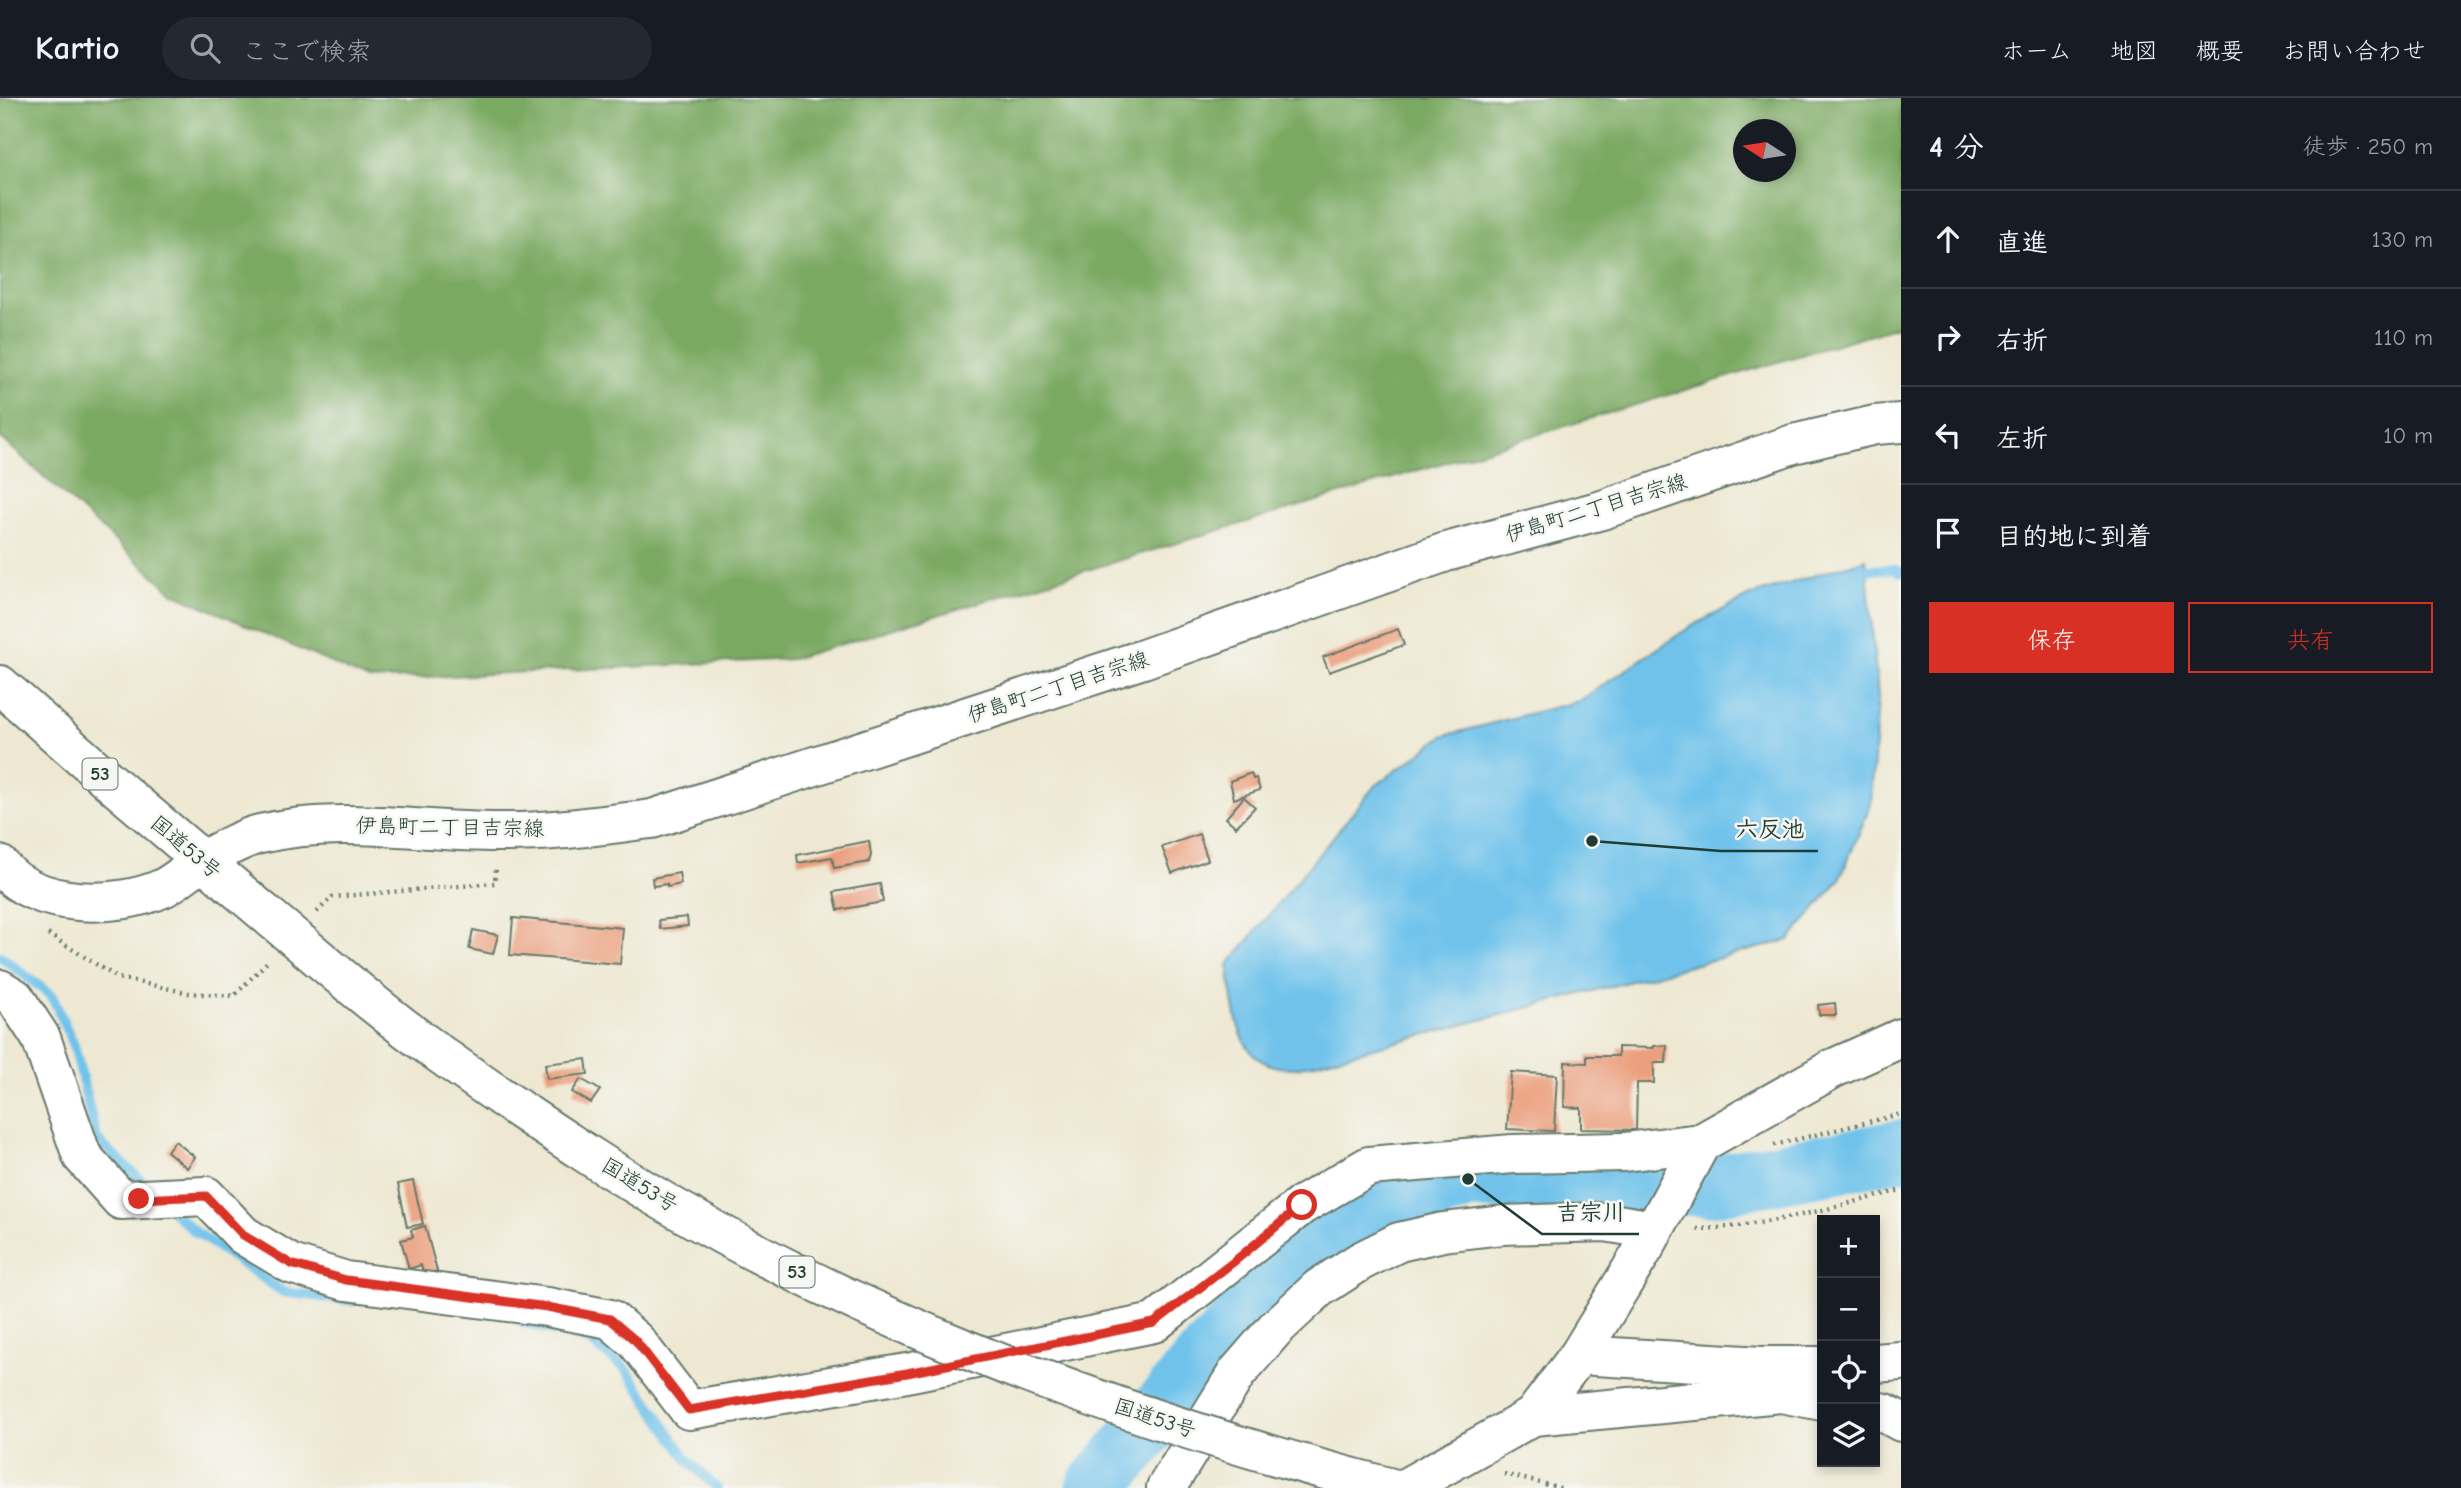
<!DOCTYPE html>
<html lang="ja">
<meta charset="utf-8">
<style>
body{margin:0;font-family:"Comic Neue","Klee One",sans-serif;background:#242831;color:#f1f3f6}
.controls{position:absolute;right:21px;bottom:21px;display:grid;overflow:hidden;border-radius:0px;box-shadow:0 4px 10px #0003}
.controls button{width:63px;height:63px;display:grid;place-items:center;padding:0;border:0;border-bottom:2px solid #363941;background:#171b24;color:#f1f3f6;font:35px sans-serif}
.compass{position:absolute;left:1733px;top:21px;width:63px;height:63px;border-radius:50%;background:#171b24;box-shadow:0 4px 10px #0003;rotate:282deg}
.stop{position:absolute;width:21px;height:21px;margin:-16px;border:5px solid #d93025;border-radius:50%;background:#fff}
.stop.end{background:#d93025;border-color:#fff;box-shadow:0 2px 7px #0008}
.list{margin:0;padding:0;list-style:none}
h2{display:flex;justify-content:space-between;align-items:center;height:91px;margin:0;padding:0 28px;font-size:30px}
h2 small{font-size:23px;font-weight:400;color:#9ea1a6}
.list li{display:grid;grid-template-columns:46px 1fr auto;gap:21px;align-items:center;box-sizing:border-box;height:98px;padding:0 28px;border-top:2px solid #363941}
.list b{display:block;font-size:26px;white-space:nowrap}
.list em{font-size:23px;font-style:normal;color:#9ea1a6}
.actions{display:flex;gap:14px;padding:21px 28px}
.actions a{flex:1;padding:16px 0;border:2px solid #d93025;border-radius:0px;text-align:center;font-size:24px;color:#d93025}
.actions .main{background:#d93025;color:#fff}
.icon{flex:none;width:38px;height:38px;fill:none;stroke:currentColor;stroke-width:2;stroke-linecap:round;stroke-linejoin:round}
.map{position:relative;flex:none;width:1901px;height:1390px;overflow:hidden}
header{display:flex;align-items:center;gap:42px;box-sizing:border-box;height:98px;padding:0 35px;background:#171b24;border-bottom:2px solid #363941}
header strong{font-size:33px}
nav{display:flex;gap:38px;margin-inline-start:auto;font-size:24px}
.search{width:490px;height:63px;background:#242831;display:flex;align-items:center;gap:18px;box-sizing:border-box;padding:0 24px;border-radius:38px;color:#9ea1a6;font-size:26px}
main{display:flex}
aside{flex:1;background:#171b24}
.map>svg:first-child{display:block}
</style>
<header>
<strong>Kartio</strong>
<div class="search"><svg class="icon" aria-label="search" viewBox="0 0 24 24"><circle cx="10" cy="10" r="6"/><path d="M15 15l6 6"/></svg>ここで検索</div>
<nav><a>ホーム</a><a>地図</a><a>概要</a><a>お問い合わせ</a></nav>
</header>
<main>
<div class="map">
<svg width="1901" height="1390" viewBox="0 0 1901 1390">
<rect width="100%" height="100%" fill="#f6f6f2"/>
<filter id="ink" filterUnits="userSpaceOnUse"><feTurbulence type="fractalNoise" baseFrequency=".0143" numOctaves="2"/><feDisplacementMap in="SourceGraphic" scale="14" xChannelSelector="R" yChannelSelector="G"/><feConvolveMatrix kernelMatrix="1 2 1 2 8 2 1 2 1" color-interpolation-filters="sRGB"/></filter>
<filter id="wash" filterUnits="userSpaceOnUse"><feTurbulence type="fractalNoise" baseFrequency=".00686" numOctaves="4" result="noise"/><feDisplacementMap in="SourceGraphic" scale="28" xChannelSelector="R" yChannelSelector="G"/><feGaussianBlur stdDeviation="1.57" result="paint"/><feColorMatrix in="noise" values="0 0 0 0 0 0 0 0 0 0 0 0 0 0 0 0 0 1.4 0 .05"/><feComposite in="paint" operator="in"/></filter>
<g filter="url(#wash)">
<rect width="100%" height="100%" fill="#eee8d2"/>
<path fill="#7aa962" stroke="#4c734b" stroke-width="2" fill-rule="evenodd" d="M0,0H1901V227L792,561L369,582L173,495L0,339ZM1744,32H1786V74H1744Z"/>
<path fill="#6fc2eb" stroke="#478090" stroke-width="2" d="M1866,461L1878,599L1871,706L1840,781L1789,842L1296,970C1289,970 1281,970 1274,968C1233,958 1234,900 1228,867L1374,689L1443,638L1579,603L1690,529L1750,498Z"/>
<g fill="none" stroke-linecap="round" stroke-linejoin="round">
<path stroke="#6fc2eb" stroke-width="10" d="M1855,472L1894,471L1901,474
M0,858L52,898L74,947L97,1042L149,1090
M168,1109L194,1133L283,1194L353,1203
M522,1224L588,1242L626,1271L687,1361L717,1390"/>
<path stroke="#6fc2eb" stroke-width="61" d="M1096,1390L1188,1280L1295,1165L1369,1117L1468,1081L1709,1088L1901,1052"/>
</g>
<g id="blocks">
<path fill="#eb9f7d" d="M1398,531L1404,547L1329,574L1323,559Z
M1251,675L1253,681L1256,680L1260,692L1234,701L1230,683Z
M1244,699L1255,709L1236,729L1226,720Z
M1199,736L1208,762L1172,775L1162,749Z
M869,743L871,757L869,764L834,770L832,759L798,765L797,757Z
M679,775L681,786L667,789V786L653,788L652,780Z
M880,786L883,804L838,812L834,794Z
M687,819L688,828L660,831L659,822Z
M513,820L623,830L620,866L510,857Z
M473,832L498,837L493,856L469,851Z
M1835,905L1836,917H1819L1818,907Z
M1667,947L1666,965H1654V985H1637L1636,1032L1581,1031V1010L1564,1009L1565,964L1587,965V958H1618V949L1654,950V948Z
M586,961L588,976L547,981L545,966Z
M1511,974L1557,977L1554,1033L1507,1031Z
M581,981L600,992L591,1005L572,994Z
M175,1043L195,1059L187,1070L167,1053Z
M413,1083L423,1126L407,1129L398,1086Z
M425,1128L437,1173L424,1177L421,1167L409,1171L401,1142L413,1139L411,1132Z"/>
</g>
</g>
<g filter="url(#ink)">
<use href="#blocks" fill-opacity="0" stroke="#67796b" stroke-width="2"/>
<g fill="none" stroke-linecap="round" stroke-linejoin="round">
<defs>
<path id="minor" d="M0,767C33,811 117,811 163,790C175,784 187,773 198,766C213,756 243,740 260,736C342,717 417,734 498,734C550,735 601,727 652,721L1143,561L1446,454L1602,412L1793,346L1875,327L1901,325
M0,891L15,900L41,940L82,1058L121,1102L206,1098L243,1137L291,1166L346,1183L547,1209L610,1221L636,1243L689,1312L907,1275L1154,1225L1302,1107L1369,1068L1513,1056L1624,1054L1701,1045
M1579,1257L1762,1268H1822
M1875,1265L1901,1263
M1875,1313L1885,1315L1901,1324
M1533,1318L1781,1295L1822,1303
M1166,1390L1237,1275L1275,1231L1319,1190L1361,1163L1399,1144L1443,1134L1503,1127L1605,1124L1654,1132
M1405,1390L1533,1318L1579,1257L1645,1149L1701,1045L1834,970L1901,940"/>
<path id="highway" d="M0,587L116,689L273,822"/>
</defs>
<use href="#minor" stroke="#67796b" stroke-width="42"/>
<use href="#highway" stroke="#67796b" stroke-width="42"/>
<path stroke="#67796b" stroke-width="4.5" stroke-dasharray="2 5" stroke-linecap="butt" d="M317,814L332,799L495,785L496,769
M48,836L118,880L189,895L234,898L269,862
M1774,1047L1901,1016
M1697,1131C1767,1129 1834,1109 1901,1092
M1504,1376L1561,1390"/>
<use href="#minor" stroke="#fff" stroke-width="38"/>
<use href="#highway" stroke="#fff" stroke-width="38"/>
<defs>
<path id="highway-bridge" d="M273,822C324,864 373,908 426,946C474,981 524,1015 573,1047C821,1211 1106,1316 1392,1390"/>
</defs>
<use href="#highway-bridge" stroke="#67796b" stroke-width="42" stroke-linecap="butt"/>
<use href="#highway-bridge" stroke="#fff" stroke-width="38"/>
</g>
</g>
<g fill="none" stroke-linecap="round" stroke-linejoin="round" filter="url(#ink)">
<path stroke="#d93025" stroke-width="9" d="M139,1101L206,1098L243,1137L291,1166L346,1182L547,1209L610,1221L636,1243L689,1312L907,1275L1154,1225L1236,1162L1302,1107"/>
</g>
<g text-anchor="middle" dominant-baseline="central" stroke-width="5" stroke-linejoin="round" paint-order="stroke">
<g fill="#f6f6f2" stroke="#60746d" stroke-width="2">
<rect x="82.5" y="660.5" width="35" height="31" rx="5"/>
<rect x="779.5" y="1158.5" width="35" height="31" rx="5"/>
</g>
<g font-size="19" font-weight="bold" fill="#1f3d34">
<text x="100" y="676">53</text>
<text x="797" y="1174">53</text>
</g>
<g font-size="21" fill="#1f3d34" stroke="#f6f6f2">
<text transform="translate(1596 410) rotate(-17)">伊島町二丁目吉宗線</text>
<text transform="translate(1058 589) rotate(-18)">伊島町二丁目吉宗線</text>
<text transform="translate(450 729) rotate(1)">伊島町二丁目吉宗線</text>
<text transform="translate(186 749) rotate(40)">国道53号</text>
<text transform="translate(640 1087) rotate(31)">国道53号</text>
<text transform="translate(1155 1320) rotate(18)">国道53号</text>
</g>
</g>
<path fill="none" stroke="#1f3d34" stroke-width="2.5" d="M1592 743L1721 753H1818M1468 1081L1542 1136H1639"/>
<g fill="#1f3d34" stroke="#f6f6f2" stroke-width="2.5">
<circle cx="1592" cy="743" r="7"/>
<circle cx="1468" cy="1081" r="7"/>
</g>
<g font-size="23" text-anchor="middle" font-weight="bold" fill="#1f3d34" stroke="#f6f6f2" stroke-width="5" stroke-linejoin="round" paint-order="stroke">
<text x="1770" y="739">六反池</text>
<text x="1591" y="1122">吉宗川</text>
</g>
</svg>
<div class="controls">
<button>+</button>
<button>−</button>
<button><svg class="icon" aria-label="locate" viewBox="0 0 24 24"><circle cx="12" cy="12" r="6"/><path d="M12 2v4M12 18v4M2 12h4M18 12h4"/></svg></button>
<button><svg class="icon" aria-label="layers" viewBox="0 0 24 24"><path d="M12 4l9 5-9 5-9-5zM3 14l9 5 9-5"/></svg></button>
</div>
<svg class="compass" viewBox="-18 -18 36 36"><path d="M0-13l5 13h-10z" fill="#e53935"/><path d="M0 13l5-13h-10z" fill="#9ea1a6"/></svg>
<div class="stop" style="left:1302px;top:1107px"></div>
<div class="stop end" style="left:139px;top:1101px"></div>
</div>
<aside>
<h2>4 分<small>徒歩 · 250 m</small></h2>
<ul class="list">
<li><svg class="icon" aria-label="ahead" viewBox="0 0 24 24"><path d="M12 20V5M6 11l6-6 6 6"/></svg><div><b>直進</b></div><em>130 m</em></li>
<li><svg class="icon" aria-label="right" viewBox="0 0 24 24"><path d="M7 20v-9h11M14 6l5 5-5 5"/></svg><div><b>右折</b></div><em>110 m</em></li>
<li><svg class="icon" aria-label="left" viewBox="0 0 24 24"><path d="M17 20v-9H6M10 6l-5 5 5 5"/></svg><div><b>左折</b></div><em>10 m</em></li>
<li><svg class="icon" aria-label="arrive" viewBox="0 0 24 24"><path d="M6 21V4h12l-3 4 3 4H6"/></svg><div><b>目的地に到着</b></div></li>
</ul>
<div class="actions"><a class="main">保存</a><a>共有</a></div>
</aside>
</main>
